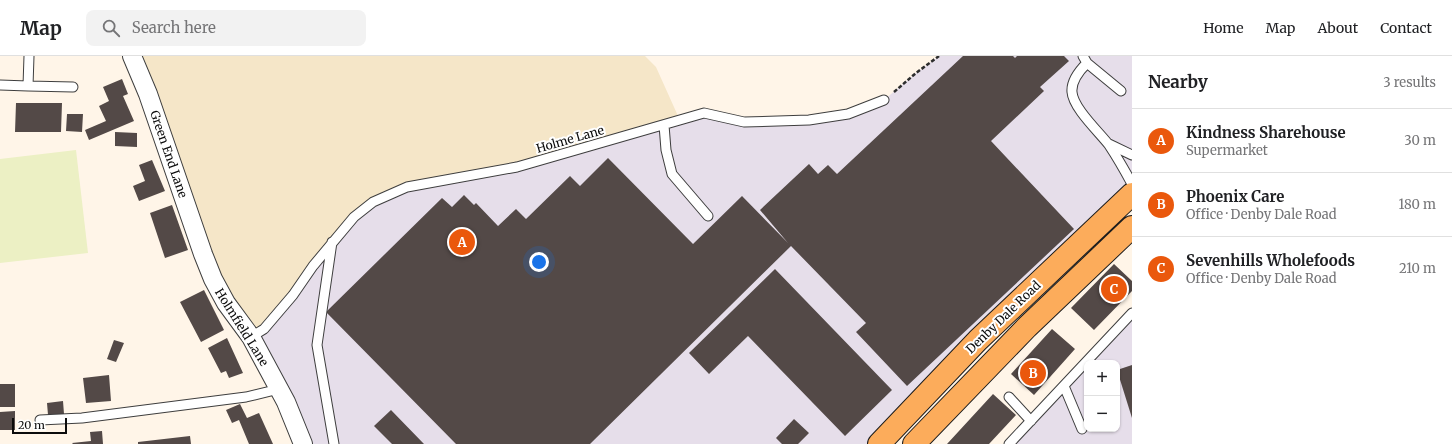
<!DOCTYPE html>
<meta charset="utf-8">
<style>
body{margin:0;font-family:Merriweather,serif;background:#f2f2f2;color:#202124}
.controls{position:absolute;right:12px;bottom:12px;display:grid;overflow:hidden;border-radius:8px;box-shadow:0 1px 3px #0004}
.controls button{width:36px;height:36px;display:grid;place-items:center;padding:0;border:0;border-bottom:1px solid #e0e0e0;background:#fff;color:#202124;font:20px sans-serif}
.scale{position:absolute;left:12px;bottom:10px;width:55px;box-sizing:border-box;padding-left:4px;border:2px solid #0b0b0b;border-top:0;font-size:11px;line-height:14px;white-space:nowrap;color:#0b0b0b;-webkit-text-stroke:3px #fff;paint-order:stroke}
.you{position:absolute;left:539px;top:206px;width:14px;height:14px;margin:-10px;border:3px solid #fff;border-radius:50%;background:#1a73e8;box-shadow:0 0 0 6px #1a73e833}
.badge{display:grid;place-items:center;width:26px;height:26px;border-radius:50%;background:#ea580c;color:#fff;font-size:13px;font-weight:700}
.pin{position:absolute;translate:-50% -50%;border:2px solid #fff;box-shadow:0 1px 4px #0006}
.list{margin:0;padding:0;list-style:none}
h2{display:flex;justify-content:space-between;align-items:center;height:52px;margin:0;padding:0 16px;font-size:17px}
h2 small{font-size:13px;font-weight:400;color:#757577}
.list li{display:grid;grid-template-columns:26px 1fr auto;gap:12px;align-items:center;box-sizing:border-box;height:64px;padding:0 16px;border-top:1px solid #e0e0e0}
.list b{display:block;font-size:15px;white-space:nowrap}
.list p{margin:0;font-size:13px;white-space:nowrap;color:#757577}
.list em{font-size:13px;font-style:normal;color:#757577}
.icon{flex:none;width:22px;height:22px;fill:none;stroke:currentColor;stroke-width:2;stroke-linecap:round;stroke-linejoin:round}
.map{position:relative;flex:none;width:1132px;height:388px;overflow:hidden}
header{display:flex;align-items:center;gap:24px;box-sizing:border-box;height:56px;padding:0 20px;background:#fff;border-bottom:1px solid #e0e0e0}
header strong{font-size:19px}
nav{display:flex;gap:22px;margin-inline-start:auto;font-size:14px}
.search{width:280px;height:36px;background:#f2f2f2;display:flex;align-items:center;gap:10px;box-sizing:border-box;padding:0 14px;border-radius:8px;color:#757577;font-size:15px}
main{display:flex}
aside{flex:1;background:#fff}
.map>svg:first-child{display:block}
</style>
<header>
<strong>Map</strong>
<div class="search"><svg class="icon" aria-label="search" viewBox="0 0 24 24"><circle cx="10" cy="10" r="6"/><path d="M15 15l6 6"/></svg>Search here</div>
<nav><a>Home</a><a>Map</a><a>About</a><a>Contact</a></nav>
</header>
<main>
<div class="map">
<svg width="1132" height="388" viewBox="0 0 1132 388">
<rect width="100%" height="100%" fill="#fff5e8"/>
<path fill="#e6deea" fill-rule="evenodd" d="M939,0H1132V138L879,388H303L251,281L354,161L407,131L704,57L744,66L809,64L884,44L916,17Z
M1132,257V388H1009ZM1087,307H1117V373H1087Z"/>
<path fill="#f5e6c8" d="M132,0H645L656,11L678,60L517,111L407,131L354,161L293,239L251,281L238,264Z"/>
<path fill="#ecf0c4" d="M76,94L88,197L0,207V103Z"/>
<path fill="#534947" d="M963,0H1013L1015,2L1017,0H1064L1069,5L1040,31L1044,35L991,85L1074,173L907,330L856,276L866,267L791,190L590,388H456L326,256L442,142L452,151L464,139L474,149L476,147L498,170L516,153L526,163L570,120L580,130L608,102L693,188L742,140L788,187L760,154L809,108L818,118L828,109L837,118Z
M122,23L128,38L123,40L134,65L89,84L85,74L106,65L99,50L109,45L103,31Z
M16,47H62L61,76H15Z
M67,58H83L82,76L66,75Z
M115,76L137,77V91L115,90Z
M152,104L165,135L139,145L133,130L145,125L139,109Z
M172,149L188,194L165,202L150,157Z
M1114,208L1132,225V235L1094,274L1071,252Z
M775,213L892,334L845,380L748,280L709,318L689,297Z
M204,234L224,274L201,286L180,246Z
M1052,273L1075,293L1034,339L1011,318Z
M227,282L243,317L229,322L226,315L221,317L208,292Z
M114,284L124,287L116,306L107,303Z
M1132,309V362L1117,314Z
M109,319L111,345L86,347L83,322Z
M0,328H15V351H0Z
M993,338L1016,359L989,388H947Z
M63,345L64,358L48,359L47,347Z
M240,348L247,362L259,357L273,388H249L239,364L232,367L226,354Z
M391,354L424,388H392L374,370Z
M15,355V374H0V356Z
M794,363L809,377L798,388H782L776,382Z
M102,375L103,388H73L72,387L91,385L90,376Z
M190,380L191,388H138V386Z"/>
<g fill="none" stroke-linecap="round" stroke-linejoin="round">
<defs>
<path id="service" d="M29,0L28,30L73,31
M1083,0L1087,7C1079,15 1071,25 1072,36C1073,52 1099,76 1109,89C1117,101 1125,115 1132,128
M1087,7L1121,35
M0,29L28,30
M664,69L666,94L672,118L708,160
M1109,88L1132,99
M332,186L317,289L334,388
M251,281L264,273L293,239L313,210L354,161L373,146L407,131L517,111L704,57L744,66L809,64L848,58L884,44
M1064,330L1082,373
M1009,341L1031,365
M40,364L82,362L246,341L279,333
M1009,388L1132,257"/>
<path id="minor" d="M132,0L148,38L203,198L213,223L226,247L251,281L286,346L303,388"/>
<path id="primary" d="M879,388L978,284L1132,138
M914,388L1027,271L1132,171"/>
</defs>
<use href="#service" stroke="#3e3e3e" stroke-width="11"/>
<use href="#minor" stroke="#3e3e3e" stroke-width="20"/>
<use href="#primary" stroke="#1c1c1c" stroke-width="24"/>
<path stroke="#2d2d2d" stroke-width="2.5" stroke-dasharray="4 2" stroke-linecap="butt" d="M894,36L916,17L939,0"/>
<use href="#service" stroke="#fff" stroke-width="9"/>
<use href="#minor" stroke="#fff" stroke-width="18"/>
<use href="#primary" stroke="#fcac5b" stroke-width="22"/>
</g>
<g text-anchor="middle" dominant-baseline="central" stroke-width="4" stroke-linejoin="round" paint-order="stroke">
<g font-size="12" fill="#0b0b0b" stroke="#fff">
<text transform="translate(570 83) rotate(-16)">Holme Lane</text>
<text transform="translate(169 98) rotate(71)">Green End Lane</text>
<text transform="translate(1003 261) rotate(-44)">Denby Dale Road</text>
<text transform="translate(242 271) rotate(58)">Holmfield Lane</text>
</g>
</g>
</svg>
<div class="controls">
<button>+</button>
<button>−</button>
</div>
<div class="scale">20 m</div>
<div class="you"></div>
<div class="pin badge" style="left:462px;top:186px">A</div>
<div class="pin badge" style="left:1033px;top:317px">B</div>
<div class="pin badge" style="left:1114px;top:233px">C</div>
</div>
<aside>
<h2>Nearby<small>3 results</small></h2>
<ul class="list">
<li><span class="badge">A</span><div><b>Kindness Sharehouse</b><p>Supermarket</p></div><em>30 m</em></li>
<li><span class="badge">B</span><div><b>Phoenix Care</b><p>Office · Denby Dale Road</p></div><em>180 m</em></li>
<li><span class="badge">C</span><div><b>Sevenhills Wholefoods</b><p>Office · Denby Dale Road</p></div><em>210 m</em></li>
</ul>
</aside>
</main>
